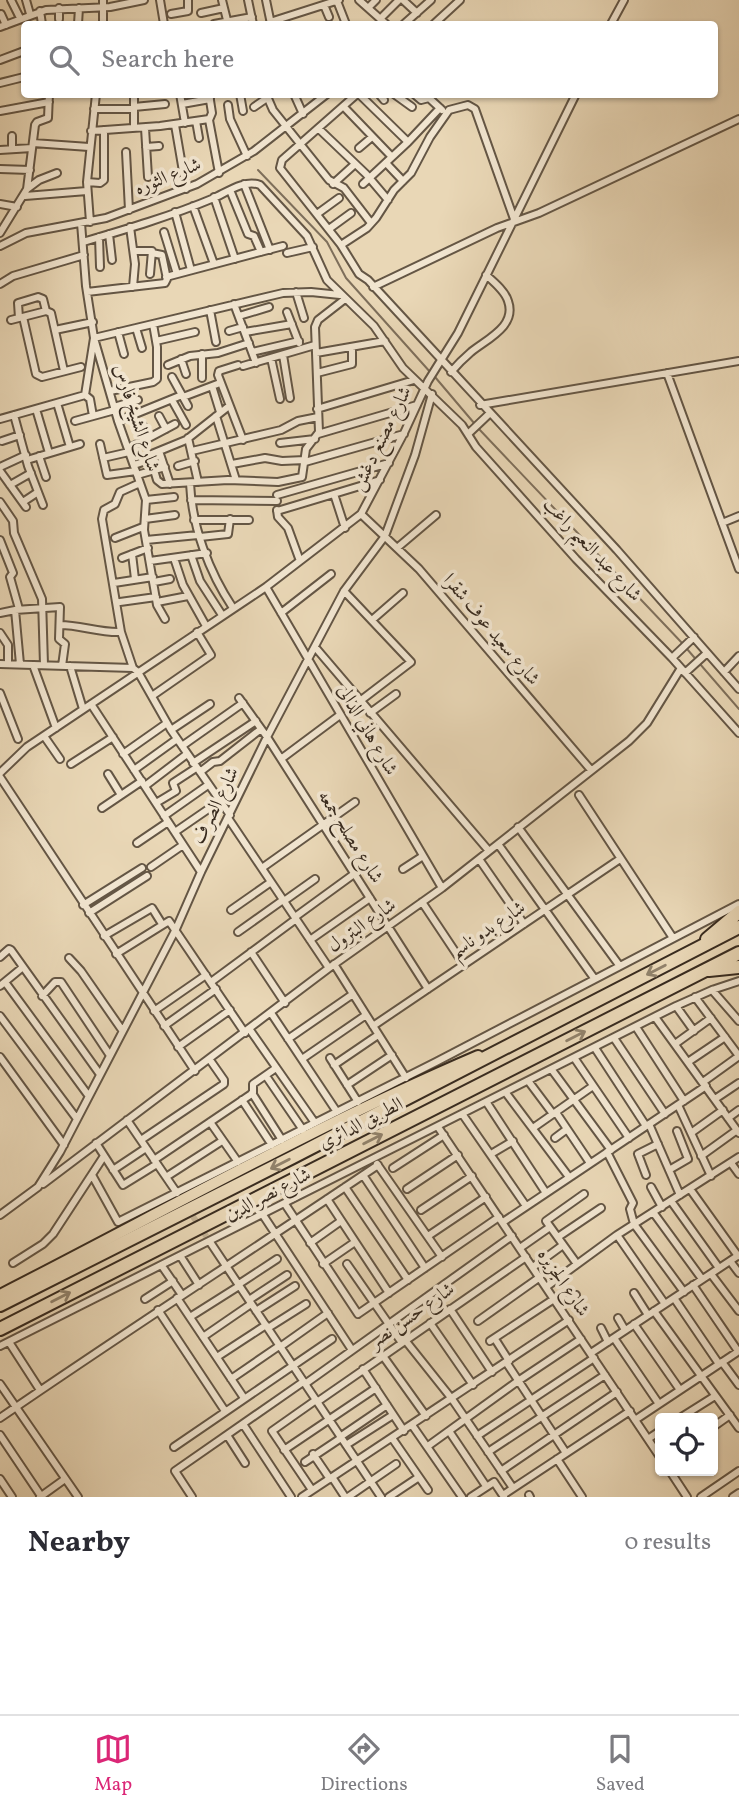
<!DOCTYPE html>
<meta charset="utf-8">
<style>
body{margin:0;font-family:Vollkorn,Amiri,serif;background:#f7f7f7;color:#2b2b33}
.controls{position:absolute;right:21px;bottom:21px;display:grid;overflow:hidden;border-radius:7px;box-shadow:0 2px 5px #0004}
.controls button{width:63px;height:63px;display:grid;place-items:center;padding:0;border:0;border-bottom:2px solid #e1e1e2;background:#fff;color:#2b2b33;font:35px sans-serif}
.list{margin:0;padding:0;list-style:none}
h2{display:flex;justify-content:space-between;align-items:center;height:91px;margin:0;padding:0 28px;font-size:30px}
h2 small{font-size:23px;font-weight:400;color:#7c7c81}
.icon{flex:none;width:38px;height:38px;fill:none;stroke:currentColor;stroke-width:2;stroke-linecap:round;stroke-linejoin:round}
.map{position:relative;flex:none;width:739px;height:1497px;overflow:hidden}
.search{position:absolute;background:#fff;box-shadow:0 2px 5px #0004;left:21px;right:21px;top:21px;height:77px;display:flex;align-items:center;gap:18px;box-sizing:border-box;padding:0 24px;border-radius:7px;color:#7c7c81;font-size:26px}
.sheet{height:217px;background:#fff}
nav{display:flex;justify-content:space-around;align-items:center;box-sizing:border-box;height:98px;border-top:2px solid #e1e1e2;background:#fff;font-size:19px;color:#7c7c81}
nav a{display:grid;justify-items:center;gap:4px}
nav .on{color:#db2777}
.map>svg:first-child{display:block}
</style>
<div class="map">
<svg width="739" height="1497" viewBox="0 0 739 1497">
<rect width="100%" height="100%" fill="#e9d7b6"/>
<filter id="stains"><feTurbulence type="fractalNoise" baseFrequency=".00286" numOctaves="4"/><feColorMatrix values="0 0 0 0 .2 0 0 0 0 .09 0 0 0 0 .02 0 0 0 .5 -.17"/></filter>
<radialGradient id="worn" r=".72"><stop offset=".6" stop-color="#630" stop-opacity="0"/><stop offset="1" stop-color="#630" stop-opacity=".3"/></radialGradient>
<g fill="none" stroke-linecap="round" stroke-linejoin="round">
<path stroke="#7e6f5b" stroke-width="2" d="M258,170L327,242L346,278L431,373
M435,377L474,423
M478,428L683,644
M687,649L739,709"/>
<path stroke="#c6b598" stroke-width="6" stroke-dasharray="6 3" stroke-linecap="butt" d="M188,1209L210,1242"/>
<defs>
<path id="minor" d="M11,0L20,18
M26,0L30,14
M160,0L164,24
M222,0L228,24
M248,0L253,24
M266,0L271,24
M359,0L386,24
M403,0L417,13
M337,1L346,24
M324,5L329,17
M368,8L376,0
M40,11L42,24
M201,13L224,8
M1,14L6,25
M171,14L188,11V0
M59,19V8
M380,19L399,0
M270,22L339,0
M78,24L79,8
M103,24V0
M214,24L252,17
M404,24L431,0
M434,24L460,0
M611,24L624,0
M0,27L46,10L110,7L144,0
M0,60L24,51
M0,83L24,77
M180,94L185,123
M209,94L212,113L209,120L219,173
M240,94L243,111
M266,94L273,110L329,180L344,188L371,223
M294,94L303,114
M357,94L282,160L280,168L341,245L359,274L368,280L617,550L739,689
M359,94L408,142
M379,94L384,100
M394,94L412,107
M414,94L421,100L429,98L442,110
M182,104L210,99
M228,105L230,119L247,156
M134,107L165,104
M254,107L267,98
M344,107L392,157
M94,109H134
M0,111L49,102
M196,121L199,138
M175,125L186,189
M134,128V94
M145,128L148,177
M319,129L366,174L388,200
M91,131L160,126L209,119
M12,136V149
M33,143L89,147
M146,147L159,146
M359,148L372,137
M0,150L32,148
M126,152L129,210
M386,163L403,181
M0,169L30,170
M87,182L100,183L104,180V130
M244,184L270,250
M333,184L355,164
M363,184L408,142L440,108
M27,189L39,180L57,173
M230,190L248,234L254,236L261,252
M25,196L87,191
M214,197L235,259
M0,204L17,207
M193,206L214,264
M175,212L191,270
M317,214L339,198
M90,222L87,182L96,94
M81,223L86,286L94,338L118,421L146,500L144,530L157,605L165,619
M130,227L135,264L133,287
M329,229L351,213
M164,232L177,274
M0,233L27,189L35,125L37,122L48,118L49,94
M109,234L112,260
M99,237L100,267
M83,242C127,229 171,216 214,198C227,192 245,179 260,185L307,236L327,280L374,326L403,368L462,425L476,447L576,559L672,658L739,733
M341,245L367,228L376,218L394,190L411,173L430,137L449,110L468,105L475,109L514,219
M0,246L26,233L106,218L197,184L254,151L327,94
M134,251H152L150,274
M287,253L313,247
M166,277L283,246
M0,284L13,276L84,255
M373,287L497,228L539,213L739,119
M87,292L165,283L167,279L162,255L152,253
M296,292L304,318
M234,304L256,363
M210,310L216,342
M287,312L299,343
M239,316L269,307
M23,317L36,374L42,377L81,367
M19,318L18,303L38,297L43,299L46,311
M11,320L46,311L51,313L64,371
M136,328L142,348
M55,330L93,322
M229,331L243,327
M118,332L124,354
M245,332L292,324
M156,341L195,332
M252,352L299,341
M316,353L385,341
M202,354V378
M283,355L290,398
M271,358L280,399
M181,359L186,374
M168,365L190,356L218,353L249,343
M238,365L219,371L218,375L243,440
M243,366L315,345
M451,372C457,365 464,358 471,352C487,339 517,326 508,301C505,291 494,282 486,275
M317,373L352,364V347
M667,373L739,569
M172,377L188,406
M212,386L220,412
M110,391L153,382L157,379V347L153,324
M85,395L94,338L283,293L311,292L340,295
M85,395L90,399L93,416
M183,397L220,383
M172,400L186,425
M57,403L70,447
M480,405L739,361
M114,407L138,400
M36,409L49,453
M317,409L414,380
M14,415L28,466L43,505
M159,416L166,429
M216,416L236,480
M0,419L85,395
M75,421L115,410
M118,421L182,395
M142,424L149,438
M469,433L489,414
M318,434L417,405
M188,438L198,482
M2,441L20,435
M280,443L315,439
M100,444L107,475L136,471
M128,449L175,424
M159,451L170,484
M192,451L281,430L298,421L318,417
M39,456L46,477
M103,458L129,452
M27,460L80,444
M305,462L404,434
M232,464L265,458L282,461L305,460
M134,465L143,462L147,456L186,440L229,406
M178,466L195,461
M0,467L26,455
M154,470L157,480L162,484L228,480L278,482L302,477L306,449L319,432L315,327L318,320L345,299
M0,471L26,507
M137,475L165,467
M190,483C192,527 209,572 233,608
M10,485L31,473
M334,494L345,528
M277,495L389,463
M146,500L174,497
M191,500L277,501
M0,502L13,521L14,533L42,599L44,665
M23,502L38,492
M277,510L278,517L288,528L300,561
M277,511L380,480
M361,514L419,569L591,770
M145,519L175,515
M194,520H249
M722,523L739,516
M200,537L228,534L230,519
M115,538L143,527
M0,540L13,573L10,577L19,609
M146,540L198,535
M397,548L436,515
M132,554L135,579
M191,555L200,581L222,615
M122,558L148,548
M174,558L183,585L206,626
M150,561L207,553
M154,582L170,579
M114,583L153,577
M266,587L442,888
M344,591L411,662L360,701
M120,602L156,597
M157,602L188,596
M15,610L20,664
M0,613L15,610L60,607L59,639L65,644L62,666
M281,613L331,574
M372,620L403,593
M60,625C81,625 99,633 121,632
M0,633L8,645V664
M315,647L489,851
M672,658L694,637
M0,664L133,668L138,672L171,730L230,815
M33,665L56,728
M70,666L83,709
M133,668L121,632L102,519L104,510L115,504L120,492L140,483
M724,672L739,656
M685,673L707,653
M0,693L18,739
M152,696L211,655L197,632
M239,698L267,737L428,989
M91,704L201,872
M370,713L396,694
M171,730L210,704
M44,736L60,759
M182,746L243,703
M123,754L167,723
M281,759L340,715
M193,763L256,721
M71,764L113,737
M134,770L177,739
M200,772L213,762L220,761L261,729
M0,773L27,747L266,587L361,514L404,433L428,381L458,333L576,94
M108,774L121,795
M0,777L195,1071
M145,786L187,754
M579,795L673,938
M156,803L176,791L173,783L196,768
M102,808L142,781
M164,816L208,785
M228,818L329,968
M518,827L619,965
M175,832L220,801
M137,843L168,822
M498,844L594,978
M479,859L524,924
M151,867L183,845
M262,868L355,802
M403,869L423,856
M284,901L315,879
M422,902L464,965
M83,905L142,868
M231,910L271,882
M89,913L147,876
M295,917L354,874
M238,932L283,900
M104,936L152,908L162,924
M310,940L370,898
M251,952L285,1003
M116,954L169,921L245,1033
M0,957L9,949L11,950L99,1073
M69,958L81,971L122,1030
M334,964L406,1078
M5,982L88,1095
M211,982L296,919
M0,986L23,967
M712,990L739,1021
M42,996L55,982H61L109,1054
M695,997L739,1056
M676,1006L694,1031
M154,1011L206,975
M271,1013L337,1112
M0,1016L77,1119
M655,1017L739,1133
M164,1026L216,989
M373,1026L620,859
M636,1027L684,1101
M250,1030L315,1123
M614,1038L665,1114
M288,1039L353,994
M675,1044L711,1018
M178,1047L230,1010
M595,1048L646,1126
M0,1057L64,1145
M330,1058L358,1102
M302,1059L366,1015
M575,1059L629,1138
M688,1062L725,1037
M334,1065L378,1035
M552,1070L611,1150
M266,1076L303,1130
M529,1082L553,1114H557L590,1163
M703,1082L739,1056
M347,1085L392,1055
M252,1093L282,1140
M506,1093L569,1177
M715,1099L739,1083
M242,1100L272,1145
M487,1103L546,1193
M678,1105L711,1176
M463,1115L526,1206
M728,1118L739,1110
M127,1120L177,1193
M210,1122L238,1162
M649,1124L680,1195
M438,1127L660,1457
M533,1128L593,1086
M691,1133L723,1110
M555,1138L567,1129
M141,1140L224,1084V1080L210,1060
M96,1143L123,1185L157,1164
M607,1152L633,1203L630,1209L634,1224L684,1292
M491,1154L513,1141
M701,1156L737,1130
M154,1160L253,1093V1084L276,1068
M731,1163L739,1174
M377,1164L442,1257
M393,1168L444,1135
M113,1170L146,1148
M669,1170L688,1159L677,1131
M92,1175L118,1222L436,1062L739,904
M363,1175L425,1268
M646,1175L638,1154L658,1144
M166,1177L222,1141
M43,1184L329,968L442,888L629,741L647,723L681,668
M345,1187L408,1280
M651,1187L662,1207
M407,1189L458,1155
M690,1189L738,1256
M327,1199L389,1293
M671,1201L719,1268
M285,1204L358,1314L499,1217
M421,1210L472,1176
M653,1212L702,1279
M0,1215L38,1187L60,1152L176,929L201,872L267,737L344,591L385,536L415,455L432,394
M263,1215L352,1350
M503,1222L706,1086
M617,1235L665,1304
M428,1236L486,1197
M558,1237L601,1208
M210,1242L381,1497
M310,1243L341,1221
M520,1248L550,1227
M181,1257L199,1285
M730,1261L739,1273
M13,1263L43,1244L53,1234L104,1156
M323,1264L355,1242
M347,1264L402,1343
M577,1264L546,1221L584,1194
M162,1266L182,1295
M533,1267L563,1245
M711,1274L739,1311
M239,1284L277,1259
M693,1285L738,1351
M546,1287L617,1235L739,1157
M634,1293L648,1315
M177,1298L244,1398
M674,1298L719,1364
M145,1299L173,1281
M249,1300L287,1275
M559,1306L576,1295
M450,1309L492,1372
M158,1310L225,1411
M256,1311L295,1286
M654,1311L739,1428
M190,1317L239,1286
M618,1318L625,1330
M478,1321L540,1277
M430,1323L473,1385
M634,1324L680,1390
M268,1328L306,1304
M601,1328L608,1342
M203,1337L251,1304
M614,1338L659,1404
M495,1339L509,1361
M405,1340L452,1399L513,1488
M490,1341L554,1299
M9,1342L40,1390
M0,1346L676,1006L712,990L739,981
M280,1347L328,1313
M591,1353L739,1255
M383,1356L426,1416
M217,1357L266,1325
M506,1362L566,1453
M722,1362L739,1385
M363,1369L404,1431
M231,1379L279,1346
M0,1384L78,1497
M305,1384L512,1236
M317,1402L526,1257
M0,1418C125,1332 252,1250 378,1165
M680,1418L715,1396
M635,1420L739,1351
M243,1424L291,1497
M412,1425L462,1497
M713,1427L730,1415
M449,1431L486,1486
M0,1435L41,1496
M227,1435L245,1463
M477,1436L594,1358
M340,1437L387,1405
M392,1438L428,1490
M648,1439L660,1431
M346,1445L393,1415
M428,1446L518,1381L581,1339
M174,1447L332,1339
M284,1450L376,1388
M488,1452L605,1375
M313,1454L330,1479
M557,1459L582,1497
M305,1462L341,1438
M501,1471L617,1392
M670,1471L687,1497
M332,1477L345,1497
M0,1479L12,1497
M312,1490L272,1431L316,1400
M503,1495L630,1411
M529,1495L530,1497
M40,1497L65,1479
M192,1497L175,1471L303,1382
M302,1497L569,1320
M348,1497L396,1464
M389,1497L419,1477
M471,1497L494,1482L504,1497
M701,1497L739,1471
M733,1497L739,1493"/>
<path id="trunk" d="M0,1295C159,1214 314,1126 478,1056"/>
<path id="motorway" d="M707,939L739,912
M709,970L739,967
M0,1305L293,1157L739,927
M0,1329L739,953"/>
</defs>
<use href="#minor" stroke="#645645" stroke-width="10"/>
<use href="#trunk" stroke="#382b1f" stroke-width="14"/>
<use href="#motorway" stroke="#382b1f" stroke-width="16"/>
<use href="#minor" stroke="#f1e5d0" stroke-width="6"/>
<use href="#trunk" stroke="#e9d7b6" stroke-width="10"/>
<use href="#motorway" stroke="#e9d7b6" stroke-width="12"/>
</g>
<defs><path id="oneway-shaft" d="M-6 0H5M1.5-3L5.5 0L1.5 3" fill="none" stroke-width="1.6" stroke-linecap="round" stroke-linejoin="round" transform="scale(1.75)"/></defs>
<g stroke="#90816a">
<use href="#oneway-shaft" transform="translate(656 970) rotate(153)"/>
<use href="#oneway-shaft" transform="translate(576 1036) rotate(-27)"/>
<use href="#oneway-shaft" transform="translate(373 1139) rotate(-27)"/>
<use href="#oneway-shaft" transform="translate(280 1164) rotate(153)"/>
<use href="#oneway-shaft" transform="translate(61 1297) rotate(-27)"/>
</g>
<g text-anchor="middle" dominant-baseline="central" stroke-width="7" stroke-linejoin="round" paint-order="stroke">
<g font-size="19" fill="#382b1f" stroke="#f1e5d0">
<text transform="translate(168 177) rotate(-22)">شارع الثوره</text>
<text transform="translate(136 418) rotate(72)">شارع الشيخ فارس</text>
<text transform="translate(382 439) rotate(-64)">شارع مصنع دغش</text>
<text transform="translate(592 550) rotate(47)">شارع عبد النعيم راغب</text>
<text transform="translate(491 630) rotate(50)">شارع سعيد عوف شقرا</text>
<text transform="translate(367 730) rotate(60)">شارع هاني الدالى</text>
<text transform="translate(216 806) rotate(-64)">شارع الصرف</text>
<text transform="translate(350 837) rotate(58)">شارع مصلح جمعه</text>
<text transform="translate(362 926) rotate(-35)">شارع البترول</text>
<text transform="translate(488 930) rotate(-34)">شارع بدو ناسم</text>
<text transform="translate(361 1124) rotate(-27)">الطريق الدائري</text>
<text transform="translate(268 1195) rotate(-27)">شارع نصر الدين</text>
<text transform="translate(563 1283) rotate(56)">شارع الجزيره</text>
<text transform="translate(412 1316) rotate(-35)">شارع حسن نصر</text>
</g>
</g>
<rect width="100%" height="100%" filter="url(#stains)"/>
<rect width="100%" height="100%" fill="url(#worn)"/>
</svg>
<div class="controls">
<button><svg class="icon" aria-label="locate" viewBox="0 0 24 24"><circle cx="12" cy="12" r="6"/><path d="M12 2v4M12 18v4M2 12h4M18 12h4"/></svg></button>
</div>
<div class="search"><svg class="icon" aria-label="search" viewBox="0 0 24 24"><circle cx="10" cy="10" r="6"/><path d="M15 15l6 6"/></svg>Search here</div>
</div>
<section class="sheet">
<h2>Nearby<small>0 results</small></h2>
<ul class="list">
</ul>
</section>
<nav>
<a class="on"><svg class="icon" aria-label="map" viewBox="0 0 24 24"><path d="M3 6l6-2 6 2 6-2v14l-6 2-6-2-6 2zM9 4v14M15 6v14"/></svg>Map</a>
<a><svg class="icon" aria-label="directions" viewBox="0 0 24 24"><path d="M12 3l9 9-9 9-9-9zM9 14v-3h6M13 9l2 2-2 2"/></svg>Directions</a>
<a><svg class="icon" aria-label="saved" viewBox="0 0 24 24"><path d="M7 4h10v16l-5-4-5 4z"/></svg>Saved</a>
</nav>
